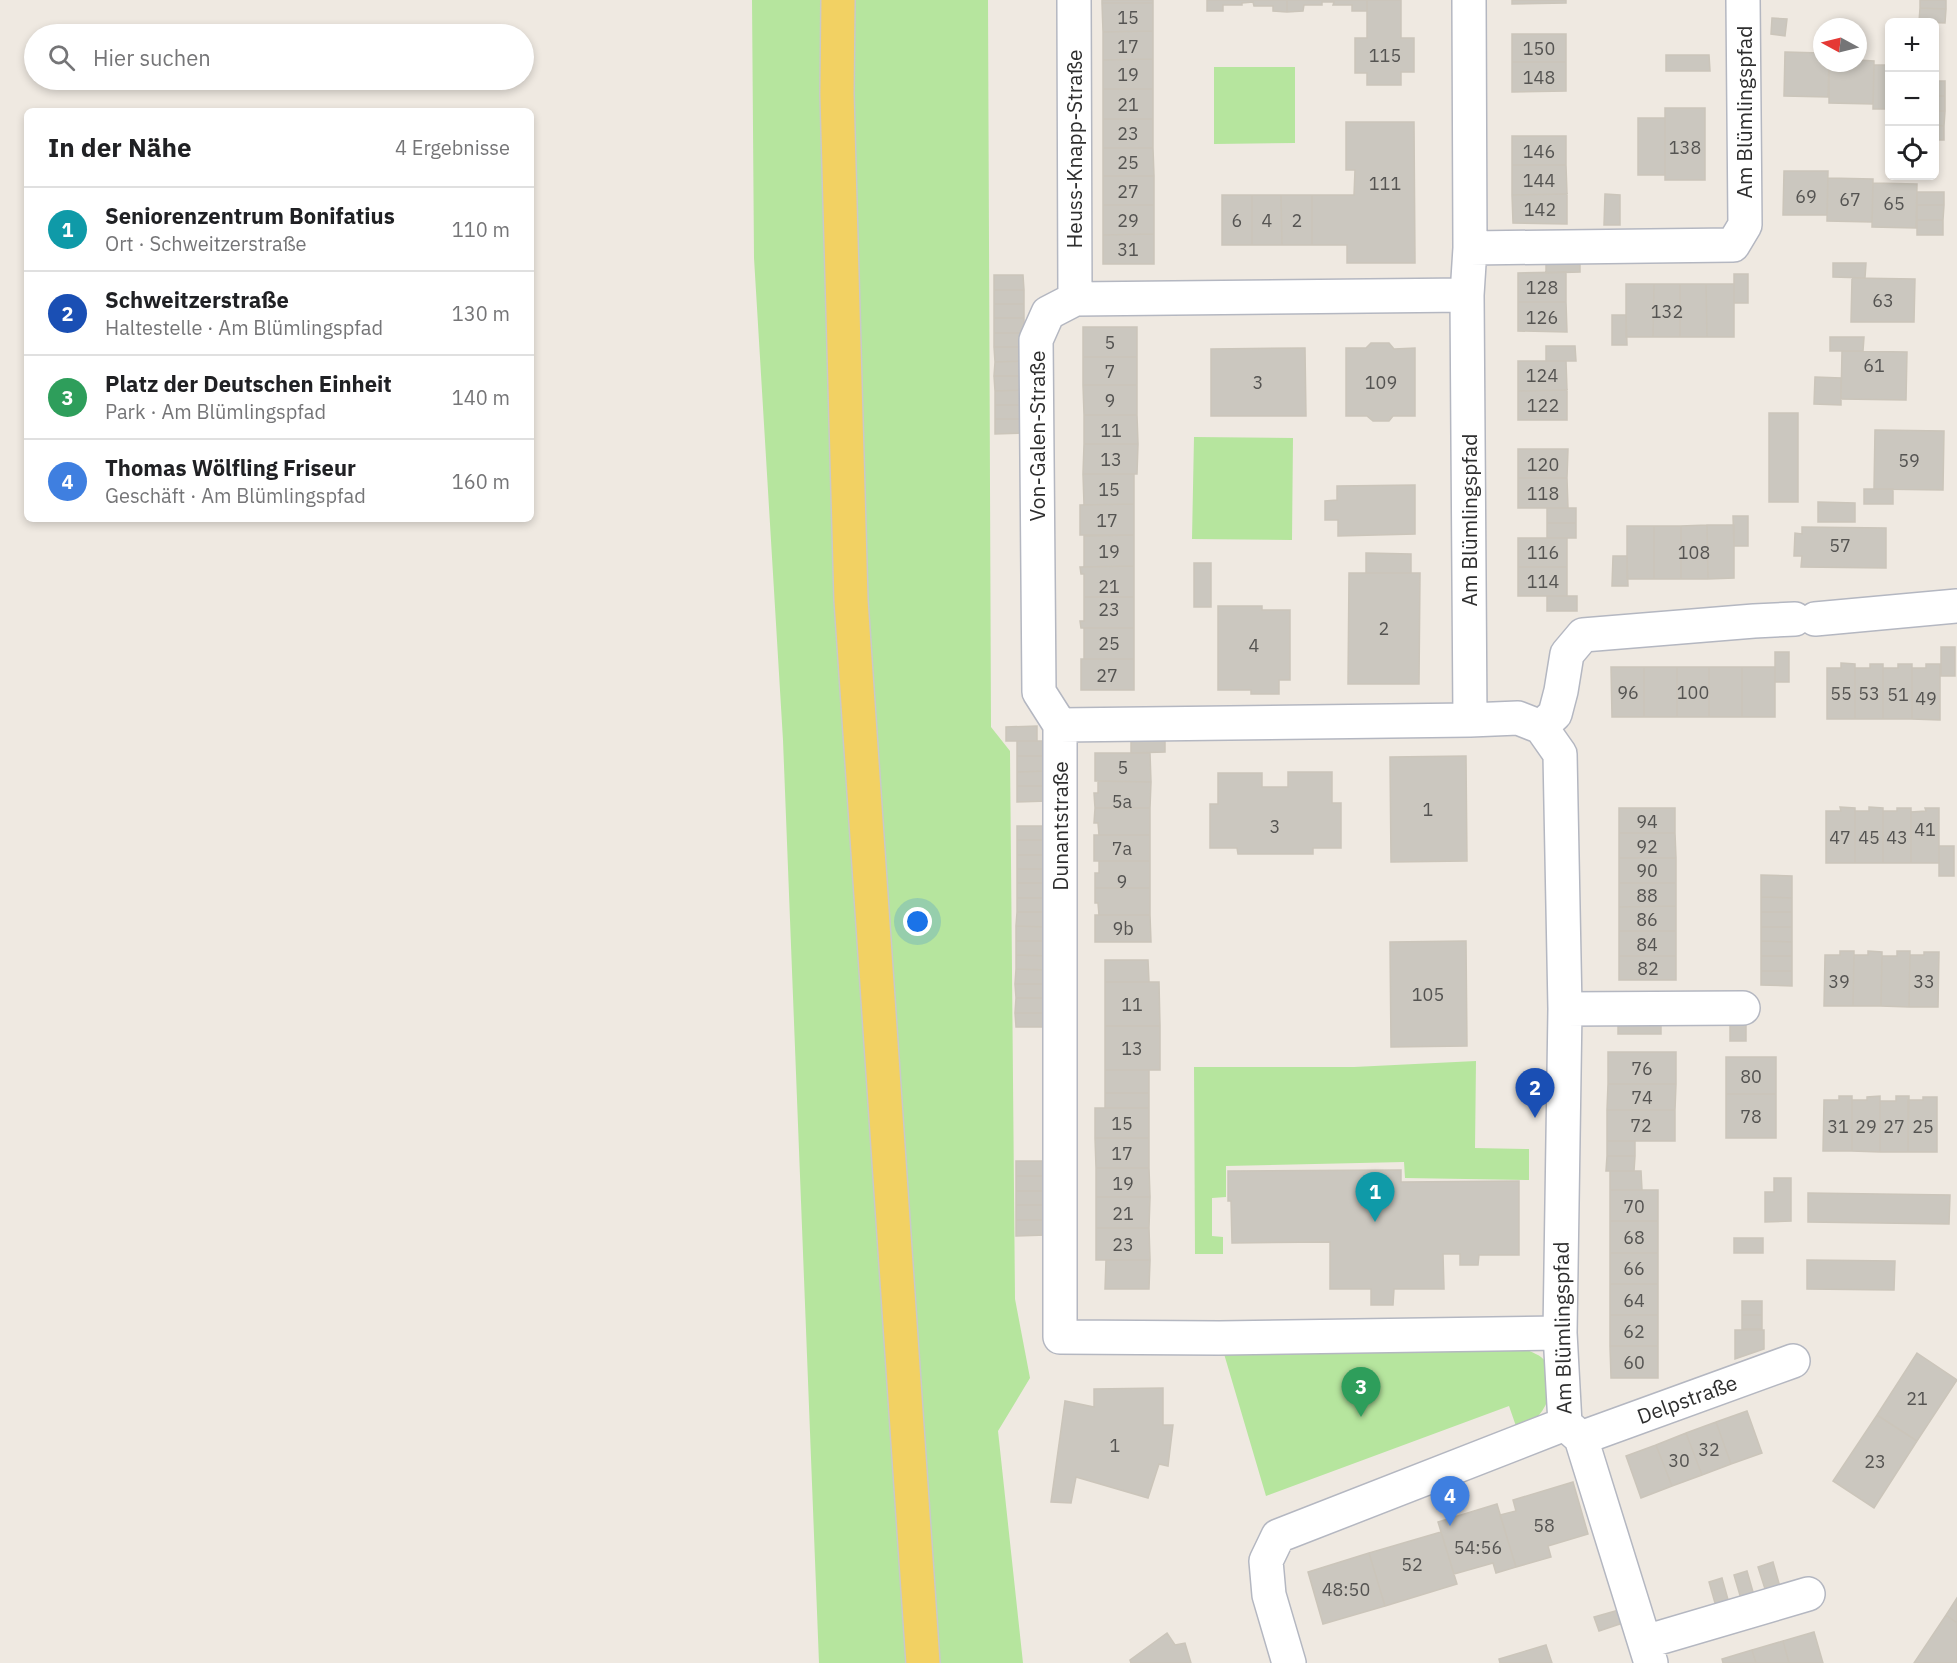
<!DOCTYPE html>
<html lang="de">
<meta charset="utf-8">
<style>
body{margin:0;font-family:"IBM Plex Sans",sans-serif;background:#f6f6f6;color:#202124}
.controls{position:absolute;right:18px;top:18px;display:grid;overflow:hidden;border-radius:9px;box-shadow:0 3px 9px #0003}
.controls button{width:54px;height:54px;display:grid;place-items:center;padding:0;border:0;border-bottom:2px solid #e0e0e0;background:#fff;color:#202124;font:30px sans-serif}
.compass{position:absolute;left:1813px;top:18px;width:54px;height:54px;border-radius:50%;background:#fff;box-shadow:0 3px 9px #0003;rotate:277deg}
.you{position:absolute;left:918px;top:922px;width:21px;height:21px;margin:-15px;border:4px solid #fff;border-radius:50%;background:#1a73e8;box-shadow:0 0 0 9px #1a73e833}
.badge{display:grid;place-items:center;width:39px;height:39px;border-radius:50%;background:#db2777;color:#fff;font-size:20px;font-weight:700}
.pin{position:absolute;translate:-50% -50px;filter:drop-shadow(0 2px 3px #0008)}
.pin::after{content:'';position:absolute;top:32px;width:21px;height:18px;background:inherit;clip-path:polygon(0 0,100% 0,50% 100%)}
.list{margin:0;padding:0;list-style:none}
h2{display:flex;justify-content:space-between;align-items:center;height:78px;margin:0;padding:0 24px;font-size:26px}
h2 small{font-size:20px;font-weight:400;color:#757577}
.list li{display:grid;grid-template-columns:39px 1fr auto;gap:18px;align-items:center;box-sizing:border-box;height:84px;padding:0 24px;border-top:2px solid #e0e0e0}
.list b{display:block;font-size:22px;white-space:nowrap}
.list p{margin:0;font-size:20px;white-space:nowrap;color:#757577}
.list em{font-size:20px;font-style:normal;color:#757577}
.icon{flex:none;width:33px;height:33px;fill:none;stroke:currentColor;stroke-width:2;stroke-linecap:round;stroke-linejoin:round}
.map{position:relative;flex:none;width:1957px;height:1663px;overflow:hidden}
.search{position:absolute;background:#fff;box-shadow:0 3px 9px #0003;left:24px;top:24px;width:510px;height:66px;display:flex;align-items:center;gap:15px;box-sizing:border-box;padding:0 21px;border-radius:33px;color:#757577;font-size:22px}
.panel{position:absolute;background:#fff;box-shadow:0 3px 9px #0003;left:24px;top:108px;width:510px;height:414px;border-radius:9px}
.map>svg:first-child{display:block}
</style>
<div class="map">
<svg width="1957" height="1663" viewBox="0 0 1957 1663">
<rect width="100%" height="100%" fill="#efe9e1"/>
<path fill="#b6e59e" d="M752,0H988L991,727L1010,751L1015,1299L1030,1378L998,1431L1023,1663H819L783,740L754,258Z
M1214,67H1295V143L1214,144Z
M1194,437L1293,438L1292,540L1192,539Z
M1476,1061L1475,1148L1529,1149V1180L1405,1178L1404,1162L1226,1166V1197L1212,1198V1236L1223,1237V1254H1195L1194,1067H1354Z
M1222,1347L1525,1349C1531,1352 1541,1355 1545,1361C1558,1380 1549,1411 1530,1423C1526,1425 1521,1427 1517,1429L1509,1406L1266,1496Z"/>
<path fill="#cbc7bf" stroke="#cbc5ba" stroke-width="1.5" d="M1102,0H1153V3H1102Z
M1207,0H1287V12L1273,11V6H1254L1253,2L1242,3V5H1223V11H1207Z
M1287,0H1367V11H1352V5H1333L1334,2H1322V5H1304L1303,11L1287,12Z
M1367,0H1401V38H1414V72H1401V85H1367V73H1355V38H1367Z
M1512,0H1566V3L1512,4Z
M1920,0H1946V9L1920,8Z
M1102,3H1153V31L1103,32Z
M1920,8L1946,9L1945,23L1919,22Z
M1772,18L1787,19L1785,36L1771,34Z
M1153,31V59L1103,60V32Z
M1512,34H1566V62H1512Z
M1785,52L1822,53V63H1829L1828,97L1784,96Z
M1666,55H1709L1710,71H1666Z
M1153,59V89H1103V60Z
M1858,60L1874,61L1873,104L1829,103V63H1858Z
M1512,62H1566V91L1512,92Z
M1874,65H1890V109H1873Z
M1934,81H1945V96H1934Z
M1103,89H1153V119H1103Z
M1934,96H1945V111H1934Z
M1665,108H1705V180H1665Z
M1934,111H1945L1944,126L1934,125Z
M1638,118H1665V175H1638Z
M1103,119H1153V148H1103Z
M1346,122H1414L1415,263H1347V245H1312V195H1354L1355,170H1346Z
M1934,125L1944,126V140H1934Z
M1512,136H1566V165H1512Z
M1103,148H1153L1154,176H1103Z
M1512,165H1566L1567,194L1512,195Z
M1784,171H1828L1827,215H1783Z
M1103,176H1154V205H1103Z
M1828,178L1873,179L1872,222L1827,221Z
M1873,183L1917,184L1916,228L1872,227Z
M1917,192H1944V205H1917Z
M1567,194V224L1513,223L1512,195Z
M1605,194L1620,195V225H1604Z
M1222,195H1252V245H1222Z
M1252,195H1281L1282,245H1252Z
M1281,195H1312V245H1282Z
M1103,205H1154V234L1103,235Z
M1917,205H1944L1943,220H1917Z
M1917,220H1943V235H1917Z
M1154,234V264H1103V235Z
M1546,258H1580V272L1546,273Z
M1833,263H1866L1865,278L1833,277Z
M1566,272V302H1518V273Z
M1734,274H1748V303H1734Z
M994,275H1023L1024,290H994Z
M1852,278L1915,279L1914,322H1851Z
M1626,284H1654L1653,337H1626Z
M1654,284H1680V337H1653Z
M1680,284H1706L1707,337H1680Z
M1706,284H1734V337H1707Z
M994,290H1024V304H994Z
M1518,302H1566L1567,332L1518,331Z
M994,304H1024V318H994Z
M1612,315H1626L1627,345H1612Z
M994,318H1024V333H994Z
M1083,327H1137V357H1083Z
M994,333H1024V347H994Z
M1830,337H1864L1863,351H1830Z
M1371,343H1389L1394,349L1415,348V416H1393L1389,421H1373L1367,416H1346V348H1366Z
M1546,346H1575L1576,361H1546Z
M994,347H1024V361L995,362Z
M1305,348L1306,416H1211V349Z
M1842,351L1907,352L1906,400L1841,399Z
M1083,357H1137V385H1083Z
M1024,361L1025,376H994L995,362Z
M1518,361H1566L1567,390L1518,391Z
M994,376H1025V390L995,391Z
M1815,377L1841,378V405L1814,404Z
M1083,385H1137V415H1084Z
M1025,390V405H995V391Z
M1567,390V420H1518V391Z
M995,405H1025V419H995Z
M1769,413H1798V502H1769Z
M1084,415H1137L1138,444H1084Z
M995,419H1025V433L995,434Z
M1875,430L1944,431L1943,490L1874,489Z
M1084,444H1138L1137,474H1083Z
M1518,449H1568L1567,478H1518Z
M1083,474H1134V504L1084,505Z
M1518,478H1567L1568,508H1518Z
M1415,485V534L1338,536V520H1325V501L1337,500V486Z
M1864,489H1893V504H1864Z
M1818,502L1855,503V522H1818Z
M1134,504V535H1080V505Z
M1547,508H1576V523H1547Z
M1733,516H1748V546H1734Z
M1547,523H1576V538H1547Z
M1707,525H1734V578L1708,579Z
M1707,525L1708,579H1681V526Z
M1627,526H1654V579H1627Z
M1654,526H1681V579H1654Z
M1802,527L1886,528V568L1801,567L1802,556H1794L1795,533L1802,534Z
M1134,535V566L1084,567V536Z
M1518,538H1567V567H1518Z
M1366,553L1411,554V573H1366Z
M1613,556H1627L1628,586H1612Z
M1194,563H1211V607H1194Z
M1134,566V597H1084V574H1081L1080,567Z
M1518,567H1567V596H1518Z
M1349,573H1420L1419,684H1348Z
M1547,596H1577V611H1547Z
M1084,597H1134V628H1081L1080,621H1084Z
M1218,606H1262V610H1290V680H1279V694H1251V690H1218Z
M1084,628H1134V659H1084Z
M1941,647H1955V676H1941Z
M1775,652H1789V682H1775Z
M1081,659H1134V690H1081Z
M1841,663L1855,664V719H1827V668H1841Z
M1870,664H1883V719H1855V668H1870Z
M1898,664H1912V719H1883V668H1898Z
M1926,664H1940V720L1912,719V668H1926Z
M1611,667H1644V717H1612Z
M1644,667H1677V717H1644Z
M1677,667H1709V717H1677Z
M1709,667H1742V717H1709Z
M1742,667H1775V717H1742Z
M1037,726V741H1006V727Z
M1131,738H1165V752L1131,753Z
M1017,741H1048V756H1017Z
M1095,753H1150L1151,782L1095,781Z
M1017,756H1048V771L1017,772Z
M1466,756L1467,861L1391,862L1390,757Z
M1048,771V786H1017V772Z
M1288,772H1332V803H1341V848H1313V854H1238L1237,848H1210V804H1218V773H1262V787H1288Z
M1098,781L1151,782L1150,808H1095L1094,793H1098Z
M1017,786H1048V801L1017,802Z
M1840,807L1855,808V863H1826V811H1841Z
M1869,807L1883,808V863H1855V811H1869Z
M1095,808H1150V835H1099L1098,823H1094Z
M1619,808H1675V833H1619Z
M1897,808H1911V863H1883V811H1897Z
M1925,808H1939V863H1911V812L1926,811Z
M1017,826H1047V840H1017Z
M1619,833H1675L1676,858H1619Z
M1094,835H1150V861H1094Z
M1017,840H1047V855H1017Z
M1939,846H1954V876H1939Z
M1017,855H1047V869H1017Z
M1619,858H1676V883H1619Z
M1099,861H1150V888H1095V873H1099Z
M1017,869H1047V883H1017Z
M1761,875L1792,876V898L1761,897Z
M1017,883H1047V898H1017Z
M1619,883H1676V906L1619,907Z
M1095,888H1150V915H1099L1098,903H1095Z
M1761,897L1792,898V912H1761Z
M1017,898H1047L1046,912H1017Z
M1676,906V931H1619V907Z
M1017,912H1046L1047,927L1016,926Z
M1761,912H1792V927H1761Z
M1095,915H1150L1151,942H1095Z
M1016,926L1047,927L1046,941H1016Z
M1761,927H1792V942L1761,941Z
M1619,931H1676V956H1619Z
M1016,941H1046V956L1016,955Z
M1466,941L1467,1046L1391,1047L1390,942Z
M1761,941L1792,942V956H1761Z
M1840,951H1854L1853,1006H1824L1825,955H1840Z
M1868,951L1882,952L1881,1006H1853L1854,955H1868Z
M1897,951H1910L1909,1007L1881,1006L1882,956H1897Z
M1924,952H1939L1938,1007H1909L1910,955H1924Z
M1016,955L1046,956V970L1016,969Z
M1619,956H1676V980H1619Z
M1761,956H1792V971H1761Z
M1105,960H1148L1149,982H1105Z
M1016,969L1046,970V984H1015Z
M1761,971H1792V986L1761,985Z
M1105,982H1159L1160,1026H1105Z
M1015,984H1046L1045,998H1016Z
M1016,998H1045V1013H1015Z
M1015,1013H1045V1027H1016Z
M1618,1016H1661V1034H1618Z
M1730,1018H1746V1041H1730Z
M1105,1026H1160V1070H1105Z
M1608,1052H1676V1084H1608Z
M1726,1057H1776V1094H1726Z
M1105,1070H1149V1093H1105Z
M1608,1084H1676L1675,1110H1607Z
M1105,1093H1149V1108H1105Z
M1726,1094H1776V1138H1726Z
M1839,1096H1852V1151H1823L1824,1100H1839Z
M1880,1096V1152L1852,1151V1100H1867V1097Z
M1896,1096H1909L1908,1152H1880V1101H1896Z
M1923,1097H1937V1152H1908V1100H1923Z
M1095,1108H1149V1138H1095Z
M1607,1110H1675V1141H1607Z
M1095,1138H1149V1168H1096Z
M1607,1141H1635V1156H1607Z
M1607,1156H1635L1634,1171H1606Z
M1016,1161H1046V1176H1016Z
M1096,1168H1149L1150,1197H1096Z
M1401,1170V1182L1519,1181V1255H1479L1478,1265H1460V1254H1443L1444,1289H1394L1393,1305H1371V1289H1330V1242L1232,1243L1231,1201H1228V1171Z
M1610,1171H1641L1642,1190H1610Z
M1016,1176H1046V1191H1016Z
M1774,1178H1791V1221L1765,1222V1192H1774Z
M1610,1190H1658V1221H1610Z
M1016,1191H1046V1205H1016Z
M1808,1193L1950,1195L1949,1224L1808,1222Z
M1096,1197H1150L1149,1228H1096Z
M1016,1205H1046V1220H1016Z
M1016,1220H1046V1235L1016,1236Z
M1610,1221H1658V1253H1610Z
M1096,1228H1149L1150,1260H1096Z
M1734,1238H1763V1253H1734Z
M1610,1253H1658V1284H1610Z
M1106,1260H1150L1149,1289H1105Z
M1807,1260L1895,1261L1894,1290L1807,1289Z
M1610,1284H1658V1315H1610Z
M1742,1301H1762V1315H1742Z
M1610,1315H1658V1346H1610Z
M1742,1315H1762V1329H1742Z
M1735,1330H1764V1349L1735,1359Z
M1610,1346H1658V1378H1611Z
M1917,1353L1957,1380L1917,1441L1877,1415Z
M1163,1388V1425H1173L1168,1466L1159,1464L1148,1498L1076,1477L1071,1503L1051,1502L1065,1401L1094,1407V1389Z
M1747,1411L1762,1453L1731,1464L1716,1422Z
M1877,1415L1917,1441L1874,1508L1833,1481Z
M1716,1422L1731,1464L1702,1475L1686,1433Z
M1686,1433L1702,1475L1672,1486L1656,1445Z
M1656,1445L1672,1486L1641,1498L1626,1456Z
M1573,1482L1588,1534L1548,1546L1551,1557L1516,1567L1500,1515L1516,1511L1513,1500Z
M1497,1504L1516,1567L1496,1573L1493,1563L1454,1574L1438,1522Z
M1441,1532L1457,1584L1385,1606L1369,1553Z
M1369,1553L1385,1606L1323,1624L1308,1572Z
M1773,1562L1780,1587L1766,1592L1758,1567Z
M1747,1571L1755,1599L1742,1602L1734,1575Z
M1722,1578L1730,1607L1717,1610L1709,1582Z
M1957,1598V1623L1946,1615Z
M1619,1610L1623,1623L1599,1631L1594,1617Z
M1946,1615L1957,1623V1663H1914Z
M1814,1632L1823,1663H1789L1783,1641Z
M1167,1633L1175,1645L1185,1643L1191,1663H1131L1130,1660Z
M1783,1641L1789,1663H1756L1752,1650Z
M1546,1645L1552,1663H1500L1499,1659Z
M1752,1650L1756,1663H1723L1722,1659Z"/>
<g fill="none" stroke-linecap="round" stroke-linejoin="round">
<defs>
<path id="minor" d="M1074,0L1075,299
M1469,0L1470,248L1467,295L1470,720L1518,718L1541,727L1560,754L1565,1009L1560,1333L1565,1424
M1470,248L1733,245L1745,225L1743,0
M1815,619L1957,606
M1060,725V1337L1219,1338L1560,1333
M1060,725L1039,692L1036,340L1048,313L1075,299L1467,295
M1060,725L1470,720
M1541,727L1555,714L1561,691L1567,654L1583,635L1754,621L1795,619
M1565,1009L1743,1008
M1565,1424L1581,1438L1651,1663
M1581,1438L1793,1361
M1645,1642L1808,1594
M1289,1663L1269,1595L1266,1561L1278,1536L1565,1424"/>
<path id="major" d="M838,0L837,94L851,600L923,1663"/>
</defs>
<use href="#minor" stroke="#b4b7c1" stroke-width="36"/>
<use href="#major" stroke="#c9c9c9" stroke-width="36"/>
<use href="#minor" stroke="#fff" stroke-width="33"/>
<use href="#major" stroke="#f2d163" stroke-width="33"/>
</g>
<g text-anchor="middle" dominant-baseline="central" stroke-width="4.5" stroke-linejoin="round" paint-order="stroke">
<g font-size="18" fill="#555452">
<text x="1128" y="17">15</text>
<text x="1128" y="46">17</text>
<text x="1539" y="48">150</text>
<text x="1385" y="55">115</text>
<text x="1128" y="74">19</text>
<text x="1539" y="77">148</text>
<text x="1128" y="104">21</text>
<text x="1128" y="133">23</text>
<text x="1685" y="147">138</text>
<text x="1539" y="151">146</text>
<text x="1128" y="162">25</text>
<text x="1539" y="180">144</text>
<text x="1385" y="183">111</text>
<text x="1128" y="191">27</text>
<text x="1806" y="196">69</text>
<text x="1850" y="199">67</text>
<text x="1894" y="203">65</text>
<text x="1540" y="209">142</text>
<text x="1128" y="220">29</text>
<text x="1237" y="220">6</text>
<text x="1267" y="220">4</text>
<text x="1297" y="220">2</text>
<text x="1128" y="249">31</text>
<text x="1542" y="287">128</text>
<text x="1883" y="300">63</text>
<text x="1667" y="311">132</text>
<text x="1542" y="317">126</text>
<text x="1110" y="342">5</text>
<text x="1874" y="365">61</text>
<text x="1110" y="371">7</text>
<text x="1542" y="375">124</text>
<text x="1258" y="382">3</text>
<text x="1381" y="382">109</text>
<text x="1110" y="400">9</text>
<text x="1543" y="405">122</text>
<text x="1111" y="430">11</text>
<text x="1111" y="459">13</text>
<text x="1909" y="460">59</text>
<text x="1543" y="464">120</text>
<text x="1109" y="489">15</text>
<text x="1543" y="493">118</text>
<text x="1107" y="520">17</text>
<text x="1840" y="545">57</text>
<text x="1109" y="551">19</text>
<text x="1543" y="552">116</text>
<text x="1694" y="552">108</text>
<text x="1543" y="581">114</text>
<text x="1109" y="586">21</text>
<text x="1109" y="609">23</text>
<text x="1384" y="628">2</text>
<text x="1109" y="643">25</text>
<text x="1254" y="645">4</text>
<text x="1107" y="675">27</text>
<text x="1628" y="692">96</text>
<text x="1693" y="692">100</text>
<text x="1841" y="693">55</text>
<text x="1869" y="693">53</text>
<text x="1898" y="694">51</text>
<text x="1926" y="698">49</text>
<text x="1123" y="767">5</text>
<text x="1122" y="801">5a</text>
<text x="1428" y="809">1</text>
<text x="1647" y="821">94</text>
<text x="1275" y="826">3</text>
<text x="1925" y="829">41</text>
<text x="1840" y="837">47</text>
<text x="1869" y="837">45</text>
<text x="1897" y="837">43</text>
<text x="1647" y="846">92</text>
<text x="1122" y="848">7a</text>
<text x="1647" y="870">90</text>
<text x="1122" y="881">9</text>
<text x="1647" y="895">88</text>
<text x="1647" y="919">86</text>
<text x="1123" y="928">9b</text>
<text x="1647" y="944">84</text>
<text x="1648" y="968">82</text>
<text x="1839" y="981">39</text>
<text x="1924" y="981">33</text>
<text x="1428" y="994">105</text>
<text x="1132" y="1004">11</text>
<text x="1132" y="1048">13</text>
<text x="1642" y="1068">76</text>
<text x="1751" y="1076">80</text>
<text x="1642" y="1097">74</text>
<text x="1751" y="1116">78</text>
<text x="1122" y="1123">15</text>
<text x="1641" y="1125">72</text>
<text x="1838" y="1126">31</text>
<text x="1866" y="1126">29</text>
<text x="1894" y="1126">27</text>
<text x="1923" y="1126">25</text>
<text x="1122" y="1153">17</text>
<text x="1123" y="1183">19</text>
<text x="1634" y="1206">70</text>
<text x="1123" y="1213">21</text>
<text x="1634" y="1237">68</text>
<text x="1123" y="1244">23</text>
<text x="1634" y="1268">66</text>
<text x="1634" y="1300">64</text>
<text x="1634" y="1331">62</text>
<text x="1634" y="1362">60</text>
<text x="1917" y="1398">21</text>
<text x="1115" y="1445">1</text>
<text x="1709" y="1449">32</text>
<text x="1679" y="1460">30</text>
<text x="1875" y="1461">23</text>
<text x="1544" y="1525">58</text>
<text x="1478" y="1547">54:56</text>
<text x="1412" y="1564">52</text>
<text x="1346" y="1589">48:50</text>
</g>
<g font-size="21" fill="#2e2e2e" stroke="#fff">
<text transform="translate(1744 112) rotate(-90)">Am Blümlingspfad</text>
<text transform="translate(1074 149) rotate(-90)">Heuss-Knapp-Straße</text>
<text transform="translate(1037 436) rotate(-90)">Von-Galen-Straße</text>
<text transform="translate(1469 520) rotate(-90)">Am Blümlingspfad</text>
<text transform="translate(1060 826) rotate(-90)">Dunantstraße</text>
<text transform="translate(1562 1328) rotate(-91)">Am Blümlingspfad</text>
<text transform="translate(1687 1399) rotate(-20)">Delpstraße</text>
</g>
</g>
</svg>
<div class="controls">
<button>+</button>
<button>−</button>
<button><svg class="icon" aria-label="locate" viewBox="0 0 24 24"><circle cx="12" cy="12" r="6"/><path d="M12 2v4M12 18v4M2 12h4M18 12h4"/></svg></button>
</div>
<svg class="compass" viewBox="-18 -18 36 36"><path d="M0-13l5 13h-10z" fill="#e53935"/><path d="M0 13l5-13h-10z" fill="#757577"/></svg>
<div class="you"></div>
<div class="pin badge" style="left:1375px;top:1222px;background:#0f9aa8">1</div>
<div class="pin badge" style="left:1535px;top:1118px;background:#1a4fb4">2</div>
<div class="pin badge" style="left:1361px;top:1417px;background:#2e9e5b">3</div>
<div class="pin badge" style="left:1450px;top:1526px;background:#3f7fe0">4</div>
<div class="search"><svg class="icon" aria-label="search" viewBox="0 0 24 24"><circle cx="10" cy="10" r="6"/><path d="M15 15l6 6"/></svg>Hier suchen</div>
<section class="panel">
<h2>In der Nähe<small>4 Ergebnisse</small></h2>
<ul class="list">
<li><span class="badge" style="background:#0f9aa8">1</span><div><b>Seniorenzentrum Bonifatius</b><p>Ort · Schweitzerstraße</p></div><em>110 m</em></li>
<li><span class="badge" style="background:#1a4fb4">2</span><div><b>Schweitzerstraße</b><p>Haltestelle · Am Blümlingspfad</p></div><em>130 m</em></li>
<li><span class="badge" style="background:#2e9e5b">3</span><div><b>Platz der Deutschen Einheit</b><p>Park · Am Blümlingspfad</p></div><em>140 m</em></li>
<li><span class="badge" style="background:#3f7fe0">4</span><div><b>Thomas Wölfling Friseur</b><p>Geschäft · Am Blümlingspfad</p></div><em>160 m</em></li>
</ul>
</section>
</div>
